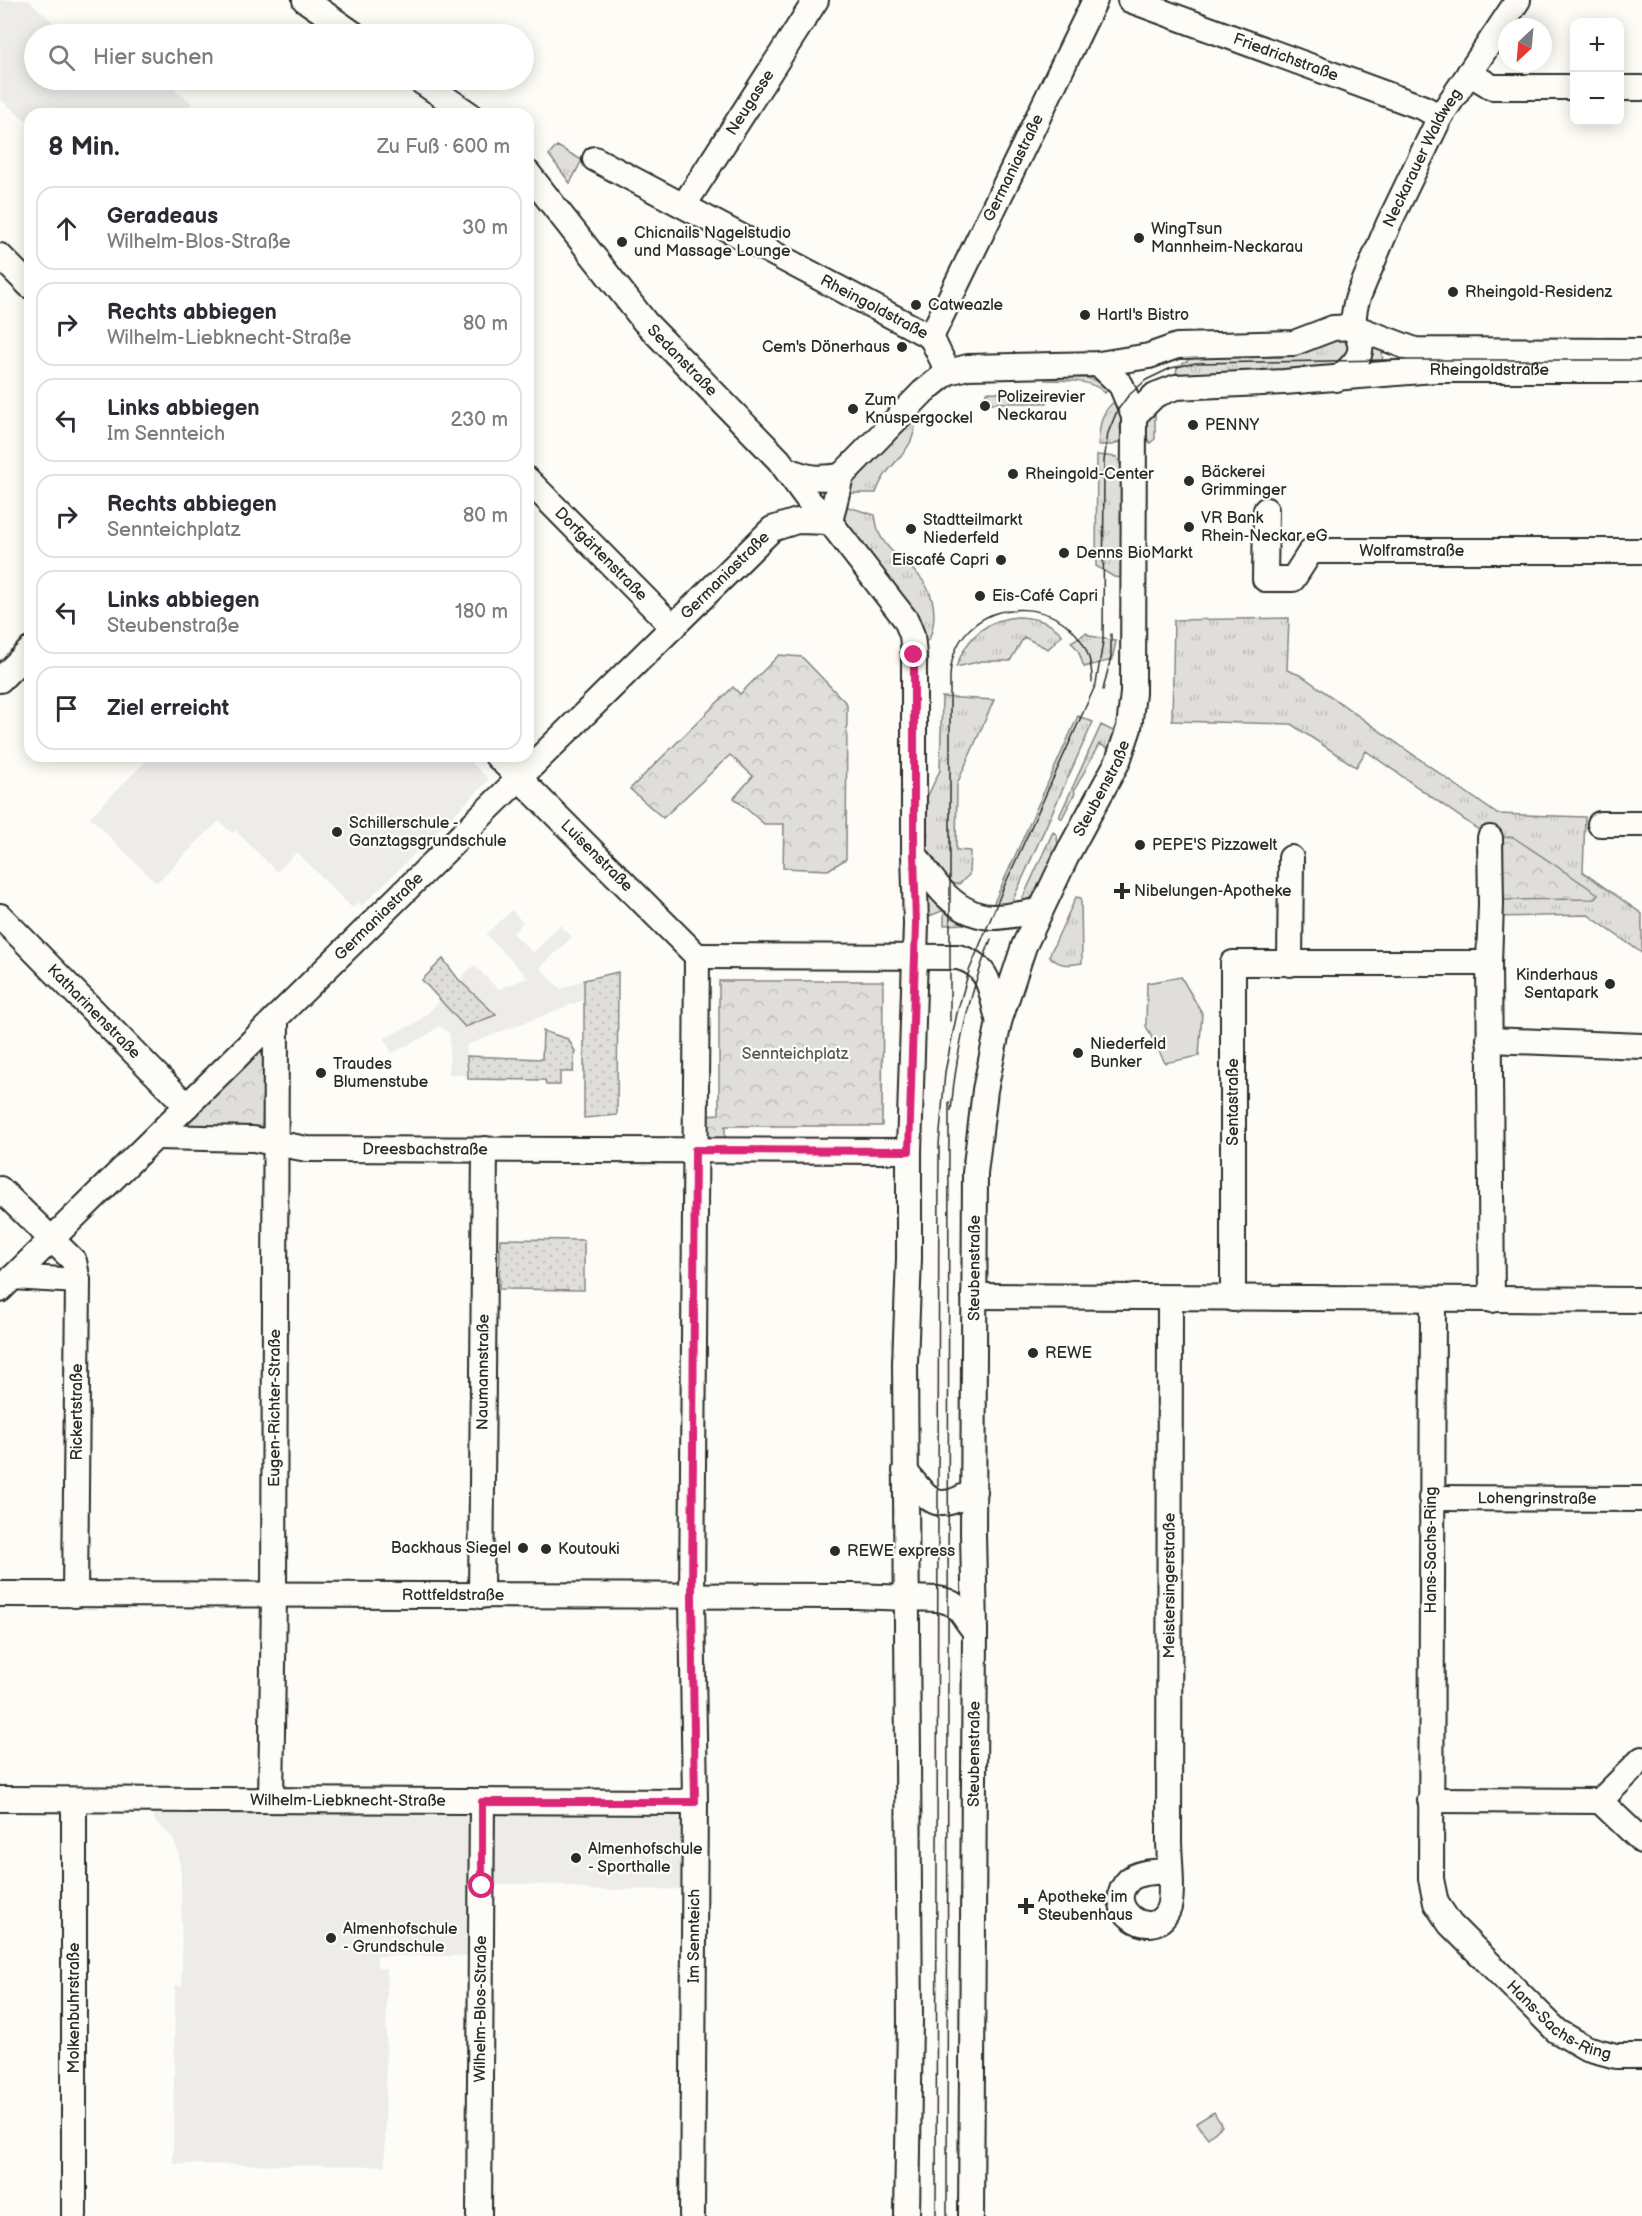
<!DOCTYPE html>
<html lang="de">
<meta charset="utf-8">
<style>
body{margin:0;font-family:"Balsamiq Sans",sans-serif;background:#f2f2f3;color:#2b2b33}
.controls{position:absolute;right:18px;top:18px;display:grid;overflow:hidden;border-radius:12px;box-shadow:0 3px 15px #0003}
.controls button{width:54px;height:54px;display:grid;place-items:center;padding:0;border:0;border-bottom:2px solid #e1e1e2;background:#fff;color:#2b2b33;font:30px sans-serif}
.compass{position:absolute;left:1498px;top:18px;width:54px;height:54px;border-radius:50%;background:#fff;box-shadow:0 3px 15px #0003;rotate:206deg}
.stop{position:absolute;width:18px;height:18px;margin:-14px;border:4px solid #db2777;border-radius:50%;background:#fff}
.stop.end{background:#db2777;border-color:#fff;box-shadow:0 2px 6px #0008}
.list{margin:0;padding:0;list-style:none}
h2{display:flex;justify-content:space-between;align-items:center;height:78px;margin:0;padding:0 24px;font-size:26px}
h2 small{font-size:20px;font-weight:400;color:#7c7c81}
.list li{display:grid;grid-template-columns:39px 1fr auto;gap:18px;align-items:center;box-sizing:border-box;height:84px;margin:0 12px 12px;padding:0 12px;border:2px solid #e1e1e2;border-radius:18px}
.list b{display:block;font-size:22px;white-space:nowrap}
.list p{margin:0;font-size:20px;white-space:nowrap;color:#7c7c81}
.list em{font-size:20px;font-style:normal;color:#7c7c81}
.icon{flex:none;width:33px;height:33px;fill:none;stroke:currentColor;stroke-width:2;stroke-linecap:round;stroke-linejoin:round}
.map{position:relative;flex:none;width:1642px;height:2216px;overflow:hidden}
.search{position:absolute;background:#fff;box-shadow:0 3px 15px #0003;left:24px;top:24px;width:510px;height:66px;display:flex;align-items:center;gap:15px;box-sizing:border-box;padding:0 21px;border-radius:33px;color:#7c7c81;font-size:22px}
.panel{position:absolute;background:#fff;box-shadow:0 3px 15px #0003;left:24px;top:108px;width:510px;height:654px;border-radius:18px}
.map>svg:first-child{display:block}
</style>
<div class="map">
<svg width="1642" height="2216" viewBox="0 0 1642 2216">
<defs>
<pattern id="grass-tufts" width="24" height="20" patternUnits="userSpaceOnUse" patternTransform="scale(1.5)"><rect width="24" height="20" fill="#dfdeda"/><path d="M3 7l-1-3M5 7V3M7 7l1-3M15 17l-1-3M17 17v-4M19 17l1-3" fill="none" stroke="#c0bfbb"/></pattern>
<pattern id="park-crowns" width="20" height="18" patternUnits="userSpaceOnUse" patternTransform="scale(1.5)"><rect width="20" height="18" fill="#dfdeda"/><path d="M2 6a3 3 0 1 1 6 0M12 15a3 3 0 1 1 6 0" fill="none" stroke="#c0bfbb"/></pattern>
<pattern id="garden-dots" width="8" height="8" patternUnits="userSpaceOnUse" patternTransform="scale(1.5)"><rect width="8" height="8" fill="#dfdeda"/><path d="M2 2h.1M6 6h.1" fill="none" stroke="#c0bfbb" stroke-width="1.8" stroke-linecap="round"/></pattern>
</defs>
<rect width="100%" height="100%" fill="#fdfcf7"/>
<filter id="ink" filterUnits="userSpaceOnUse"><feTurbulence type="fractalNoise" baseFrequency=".0167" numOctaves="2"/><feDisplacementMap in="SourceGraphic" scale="12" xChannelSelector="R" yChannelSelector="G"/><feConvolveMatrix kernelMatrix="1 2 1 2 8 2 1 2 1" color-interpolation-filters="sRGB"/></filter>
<g filter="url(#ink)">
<path fill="#edece8" d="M0,0H29L63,32L70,34H34V80H162L192,103L182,114H30V124L0,99Z
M151,756H465L489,780L362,906L358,902L352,908L297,852L277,872L235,830L232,833L219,821L156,883L90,817Z
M512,910L523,923L513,933L533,953L560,925L572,937L540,968L561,989L584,980L583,1000L467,1045L466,1076L449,1074L450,1034L439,1025L429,1034L392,1053L384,1038L418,1022L440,1001L465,1027L495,1014L459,980L474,965L498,989L528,978L486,934Z
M154,1800L695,1802L694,1889L591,1890L562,1885L505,1884L496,1886H482L481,1956H377V1968L387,1969L385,2166L173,2164L175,1986H182L181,1873L178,1851L172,1837L154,1820Z"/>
<path fill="url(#grass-tufts)" stroke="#858482" stroke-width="1.5" d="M557,146L582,160L570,183L549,155Z
M1345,334L1352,352L1332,367L1179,377L1176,373L1177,368L1190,359L1202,357H1281Z
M1373,344L1382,348L1383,369L1365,363Z
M1045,376L1088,378L1110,386L1105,393C1090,378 1064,381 1045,380Z
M986,392L1017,393L1046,397L1047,403H986Z
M1118,399L1122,411L1124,439L1113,445H1098C1100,424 1100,411 1118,399Z
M1155,411V439L1150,443C1141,432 1145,420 1155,411Z
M915,415C918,455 887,459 876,493H848L853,478Z
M1097,455L1117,457L1124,473L1122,578L1114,577L1096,566Z
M845,506L875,515C876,521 877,527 879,533C886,548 899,558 911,568C934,587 939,613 929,640L925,641L921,627L844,523L842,514Z
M1020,617C1035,618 1052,622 1062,635L1048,649L1024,637L1010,661H982L956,667C967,637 987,618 1020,617Z
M1289,618L1287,670L1302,676L1497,814L1585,817L1583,872L1642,914V953L1588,915L1491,917L1490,838L1366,751L1356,767L1291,724L1172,721L1174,620Z
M1086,633L1091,636L1116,641L1112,660L1084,667L1078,650L1071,642Z
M942,697L994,700L957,784L956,850L970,851L969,875L959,884L946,883L925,856L924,804L940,770Z
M1124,707L1113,751L1099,744L1074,791L1075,793L1062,818L1059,817L1101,725L1113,731Z
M1078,716L1093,722L1010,906L992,907Z
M1053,832L1057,835L1058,847L1038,893L1020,904Z
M923,886L967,920L965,924L944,925V910L922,919Z
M1076,897L1081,898L1082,963C1069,965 1060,967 1049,956Z"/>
<path fill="url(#park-crowns)" stroke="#858482" stroke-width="1.5" d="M779,655L802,657L847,704L846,859L828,870L783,868L784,824H764L734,798L753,776L730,755L663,818L630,789L733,687L740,694Z
M1513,837L1598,894L1595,899L1496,900L1490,838Z
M719,981H883L882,1126H725V1140L705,1141V1115L719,1114Z
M257,1050L265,1057L262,1131L178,1129Z
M1214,2112L1222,2126L1208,2138L1196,2123Z"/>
<path fill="url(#garden-dots)" stroke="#858482" stroke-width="1.5" d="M443,959L459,980L496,1015L465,1027L422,980Z
M618,972L617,1115L584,1118V980Z
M543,1031L568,1039L575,1051L573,1072H560V1085H546L545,1080L468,1079L467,1056L542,1059Z
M500,1239L584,1240V1290L499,1289Z"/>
<path fill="#dfdeda" stroke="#858482" stroke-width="1.5" d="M1181,977L1202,1013L1199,1056L1165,1063L1146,1026L1147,983Z"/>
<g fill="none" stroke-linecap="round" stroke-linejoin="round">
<defs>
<g id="minor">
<path d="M305,0L354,34"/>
<path id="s1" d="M1130,0L1424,108L1440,117"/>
<path d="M1469,73L1492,87H1574"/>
<path d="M419,80L469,114"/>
<path d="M1620,88H1642"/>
<path id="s2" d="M595,159L931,337L948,372"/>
<path id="s3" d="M528,173L645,322L779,460L809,501L830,522L906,620L912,635L914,655V853L916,924L909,1151V1258L905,1363L910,2020L907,2216"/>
<path id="s4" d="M684,205L816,0"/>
<path d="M0,256L30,286"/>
<path id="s5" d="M931,337L1095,0"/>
<path id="s6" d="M1337,379C1347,371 1363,359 1360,344C1359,338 1355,332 1354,326C1353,316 1355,306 1358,297L1389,223L1440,117L1518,0"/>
<path id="s7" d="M1134,416L1155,395L1176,387L1284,382L1434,370H1642"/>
<path d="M786,469C808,479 818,479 841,476"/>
<path id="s8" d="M528,480L673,627"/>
<path id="s9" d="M1266,510L1265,579H1293L1311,551H1642"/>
<path d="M830,522L841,476L923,392L948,372L968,367L1099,364L1149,356L1177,346L1294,343L1333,328L1354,327L1415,350L1642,351"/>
<path d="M0,680L30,650"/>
<path id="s10" d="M497,756L697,956"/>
<path d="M1600,824H1642"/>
<path d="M914,853C933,882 954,915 992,917C1007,917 1024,913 1039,911"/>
<path id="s11" d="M0,916L187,1106"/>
<path d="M697,956L958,957C993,966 990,994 999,1022"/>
<path d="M1489,963L1491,904L1490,838"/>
<path d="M1290,964L1291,858"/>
<path d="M1489,1040L1642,1046"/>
<path id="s12" d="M156,1137L253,1139L307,1149L909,1151"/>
<path d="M0,1189L74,1261L78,1281L75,1595"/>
<path d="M13,1277L78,1281"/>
<path id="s13" d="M0,1290L772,529L797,521L830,522"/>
<path d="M974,1296L1642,1300"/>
<path d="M1233,1299V963H1489L1492,1300"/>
<path id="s14" d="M1433,1300L1431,1879L1436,1903L1450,1924L1557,2031L1586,2048L1616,2056H1642"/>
<path d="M905,1471C930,1502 935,1514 974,1491"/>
<path id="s15" d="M1431,1498L1642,1499"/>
<path id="s16" d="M0,1594L854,1596L937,1599C961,1602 961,1616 975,1631"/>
<path id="s17" d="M481,1596L485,1149"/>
<path d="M1642,1759L1600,1801L1642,1841"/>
<path id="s18" d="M0,1799L695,1802"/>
<path d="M74,1800V2216"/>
<path id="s19" d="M271,1800L274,1596L276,1018"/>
<path d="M1430,1800L1600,1801"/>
<path id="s20" d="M1169,1871C1157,1872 1138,1871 1129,1880C1101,1907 1152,1945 1168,1910C1174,1898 1169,1856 1169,1840L1170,1298"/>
<path id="s21" d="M479,2216L482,1801"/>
<path id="s22" d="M692,2216L695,1802L692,1597L697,956"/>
<path id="s23" d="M971,2216L975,1631L973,1533L975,1173L985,1090L999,1022L1024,946L1068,853L1118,761L1129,728L1133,693L1134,416L1121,385L1099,364"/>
</g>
</defs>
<use href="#minor" stroke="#2b2b2b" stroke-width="28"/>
<use href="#minor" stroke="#fdfcf7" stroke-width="24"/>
<path stroke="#2b2b2b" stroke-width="1.5" d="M1103,690L1111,657V634
M950,1021V676C955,583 1094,590 1092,682
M951,1111C956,1051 969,994 991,939
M936,2216L939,1145L945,1072L957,1013L969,971L1003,889L1096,684L1103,642L1104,461L1108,433L1117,411L1128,396L1146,380L1171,368L1196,363L1389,360H1642
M947,2216L949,1102"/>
</g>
</g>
<g fill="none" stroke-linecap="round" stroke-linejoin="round" filter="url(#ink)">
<path stroke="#db2777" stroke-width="8" d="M482,1886V1802H695L692,1597L695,1150L909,1151L916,924L914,853V655"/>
</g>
<g fill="#2b2b2b" stroke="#fdfcf7" stroke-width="2">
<circle cx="1139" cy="238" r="6"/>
<circle cx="622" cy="242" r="6"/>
<circle cx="1453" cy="292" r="6"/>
<circle cx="916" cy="305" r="6"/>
<circle cx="1085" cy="315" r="6"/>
<circle cx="902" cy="347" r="6"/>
<circle cx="985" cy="406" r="6"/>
<circle cx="853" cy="409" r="6"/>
<circle cx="1193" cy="425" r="6"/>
<circle cx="1013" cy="474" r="6"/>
<circle cx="1189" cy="481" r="6"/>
<circle cx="1189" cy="527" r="6"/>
<circle cx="911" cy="529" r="6"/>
<circle cx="1064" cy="553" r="6"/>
<circle cx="1001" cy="560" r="6"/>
<circle cx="980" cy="596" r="6"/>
<circle cx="337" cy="832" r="6"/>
<circle cx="1140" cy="845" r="6"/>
<path d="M1119 882h6v6h6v6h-6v6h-6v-6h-6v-6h6z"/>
<circle cx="1610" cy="984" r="6"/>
<circle cx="1078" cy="1053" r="6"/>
<circle cx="321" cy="1073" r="6"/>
<circle cx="1033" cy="1353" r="6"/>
<circle cx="523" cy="1548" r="6"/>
<circle cx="546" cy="1549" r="6"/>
<circle cx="835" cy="1551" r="6"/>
<circle cx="576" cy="1858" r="6"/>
<path d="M1023 1897h6v6h6v6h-6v6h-6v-6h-6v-6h6z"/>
<circle cx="331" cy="1938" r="6"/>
</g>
<g text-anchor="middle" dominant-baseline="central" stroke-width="4.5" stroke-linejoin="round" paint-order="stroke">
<g font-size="16" fill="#2b2b2b" stroke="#fdfcf7">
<text stroke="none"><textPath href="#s1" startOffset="166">Friedrichstraße</textPath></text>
<text stroke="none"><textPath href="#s4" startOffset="122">Neugasse</textPath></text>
<text stroke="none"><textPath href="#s6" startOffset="246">Neckarauer Waldweg</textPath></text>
<text stroke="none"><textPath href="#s5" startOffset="188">Germaniastraße</textPath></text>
<text stroke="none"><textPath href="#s2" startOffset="316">Rheingoldstraße</textPath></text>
<text stroke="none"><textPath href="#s3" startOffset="243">Sedanstraße</textPath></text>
<text stroke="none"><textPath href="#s7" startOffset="366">Rheingoldstraße</textPath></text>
<text stroke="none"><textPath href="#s9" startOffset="231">Wolframstraße</textPath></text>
<text stroke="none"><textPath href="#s8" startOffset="104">Dorfgärtenstraße</textPath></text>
<text stroke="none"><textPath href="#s13" startOffset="1018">Germaniastraße</textPath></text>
<text stroke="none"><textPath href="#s23" startOffset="1452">Steubenstraße</textPath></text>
<text stroke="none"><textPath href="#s10" startOffset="141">Luisenstraße</textPath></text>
<text stroke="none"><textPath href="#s13" startOffset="532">Germaniastraße</textPath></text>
<text stroke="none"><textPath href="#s11" startOffset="134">Katharinenstraße</textPath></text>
<text transform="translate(1233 1102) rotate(-90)">Sentastraße</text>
<text stroke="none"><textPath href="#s12" startOffset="270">Dreesbachstraße</textPath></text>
<text stroke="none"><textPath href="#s23" startOffset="948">Steubenstraße</textPath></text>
<text stroke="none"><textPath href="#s17" startOffset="224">Naumannstraße</textPath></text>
<text stroke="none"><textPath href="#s19" startOffset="392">Eugen-Richter-Straße</textPath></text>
<text transform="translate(77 1412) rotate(-90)">Rickertstraße</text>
<text stroke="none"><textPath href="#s15" startOffset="106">Lohengrinstraße</textPath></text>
<text transform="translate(1431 1550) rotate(-90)">Hans-Sachs-Ring</text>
<text stroke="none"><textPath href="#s20" startOffset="454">Meistersingerstraße</textPath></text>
<text stroke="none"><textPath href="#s16" startOffset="453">Rottfeldstraße</textPath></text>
<text stroke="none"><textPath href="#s23" startOffset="462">Steubenstraße</textPath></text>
<text stroke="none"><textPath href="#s18" startOffset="348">Wilhelm-Liebknecht-Straße</textPath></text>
<text stroke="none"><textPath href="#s22" startOffset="280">Im Sennteich</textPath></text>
<text transform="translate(74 2008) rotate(-90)">Molkenbuhrstraße</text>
<text stroke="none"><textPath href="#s21" startOffset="207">Wilhelm-Blos-Straße</textPath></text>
<text stroke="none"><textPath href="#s14" startOffset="776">Hans-Sachs-Ring</textPath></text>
</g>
<g font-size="16" fill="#2b2b2b" stroke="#fdfcf7" text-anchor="start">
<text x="1151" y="229">WingTsun<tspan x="1151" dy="18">Mannheim-Neckarau</tspan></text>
<text x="634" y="233">Chicnails Nagelstudio<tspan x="634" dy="18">und Massage Lounge</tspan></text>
<text x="1465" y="292">Rheingold-Residenz</text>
<text x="928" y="305">Catweazle</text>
<text x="1097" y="315">Hartl's Bistro</text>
<text x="890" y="347" text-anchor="end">Cem's Dönerhaus</text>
<text x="997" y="397">Polizeirevier<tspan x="997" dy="18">Neckarau</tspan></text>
<text x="865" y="400">Zum<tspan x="865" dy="18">Knuspergockel</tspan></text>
<text x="1205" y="425">PENNY</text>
<text x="1201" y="472">Bäckerei<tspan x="1201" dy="18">Grimminger</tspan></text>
<text x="1025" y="474">Rheingold-Center</text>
<text x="1201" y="518">VR Bank<tspan x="1201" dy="18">Rhein-Neckar eG</tspan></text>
<text x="923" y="520">Stadtteilmarkt<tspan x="923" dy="18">Niederfeld</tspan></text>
<text x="1076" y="553">Denns BioMarkt</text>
<text x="989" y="560" text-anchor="end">Eiscafé Capri</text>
<text x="992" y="596">Eis-Café Capri</text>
<text x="349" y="823">Schillerschule -<tspan x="349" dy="18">Ganztagsgrundschule</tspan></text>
<text x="1152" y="845">PEPE'S Pizzawelt</text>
<text x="1134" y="891">Nibelungen-Apotheke</text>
<text x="1598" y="975" text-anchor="end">Kinderhaus<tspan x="1598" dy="18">Sentapark</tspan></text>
<text x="1090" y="1044">Niederfeld<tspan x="1090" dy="18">Bunker</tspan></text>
<text x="333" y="1064">Traudes<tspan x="333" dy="18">Blumenstube</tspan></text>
<text x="1045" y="1353">REWE</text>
<text x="511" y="1548" text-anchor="end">Backhaus Siegel</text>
<text x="558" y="1549">Koutouki</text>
<text x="847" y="1551">REWE express</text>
<text x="588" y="1849">Almenhofschule<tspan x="588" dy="18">- Sporthalle</tspan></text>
<text x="1038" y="1897">Apotheke im<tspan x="1038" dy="18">Steubenhaus</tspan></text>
<text x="343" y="1929">Almenhofschule<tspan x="343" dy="18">- Grundschule</tspan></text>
</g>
<g font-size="16" fill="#585857" stroke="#fdfcf7">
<text x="795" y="1054">Sennteichplatz</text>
</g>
</g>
</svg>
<div class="controls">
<button>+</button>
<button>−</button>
</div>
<svg class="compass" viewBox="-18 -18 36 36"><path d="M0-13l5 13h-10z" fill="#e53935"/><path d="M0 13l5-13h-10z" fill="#7c7c81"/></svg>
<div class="stop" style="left:482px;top:1886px"></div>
<div class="stop end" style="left:914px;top:655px"></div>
<div class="search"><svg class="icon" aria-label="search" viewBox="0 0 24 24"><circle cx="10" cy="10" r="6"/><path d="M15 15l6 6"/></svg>Hier suchen</div>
<section class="panel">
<h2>8 Min.<small>Zu Fuß · 600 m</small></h2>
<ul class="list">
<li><svg class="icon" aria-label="ahead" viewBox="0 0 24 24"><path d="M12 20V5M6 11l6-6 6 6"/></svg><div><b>Geradeaus</b><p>Wilhelm-Blos-Straße</p></div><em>30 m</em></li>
<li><svg class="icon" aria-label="right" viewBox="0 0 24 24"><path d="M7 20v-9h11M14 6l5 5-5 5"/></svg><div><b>Rechts abbiegen</b><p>Wilhelm-Liebknecht-Straße</p></div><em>80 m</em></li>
<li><svg class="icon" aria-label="left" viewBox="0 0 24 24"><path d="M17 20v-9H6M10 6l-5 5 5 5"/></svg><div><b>Links abbiegen</b><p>Im Sennteich</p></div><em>230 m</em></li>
<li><svg class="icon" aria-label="right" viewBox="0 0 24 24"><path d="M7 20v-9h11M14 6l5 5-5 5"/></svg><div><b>Rechts abbiegen</b><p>Sennteichplatz</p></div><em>80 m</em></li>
<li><svg class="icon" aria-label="left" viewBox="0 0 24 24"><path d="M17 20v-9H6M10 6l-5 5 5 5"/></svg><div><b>Links abbiegen</b><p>Steubenstraße</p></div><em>180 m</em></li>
<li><svg class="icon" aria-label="arrive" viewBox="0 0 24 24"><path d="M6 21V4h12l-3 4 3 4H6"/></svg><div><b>Ziel erreicht</b></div></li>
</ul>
</section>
</div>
